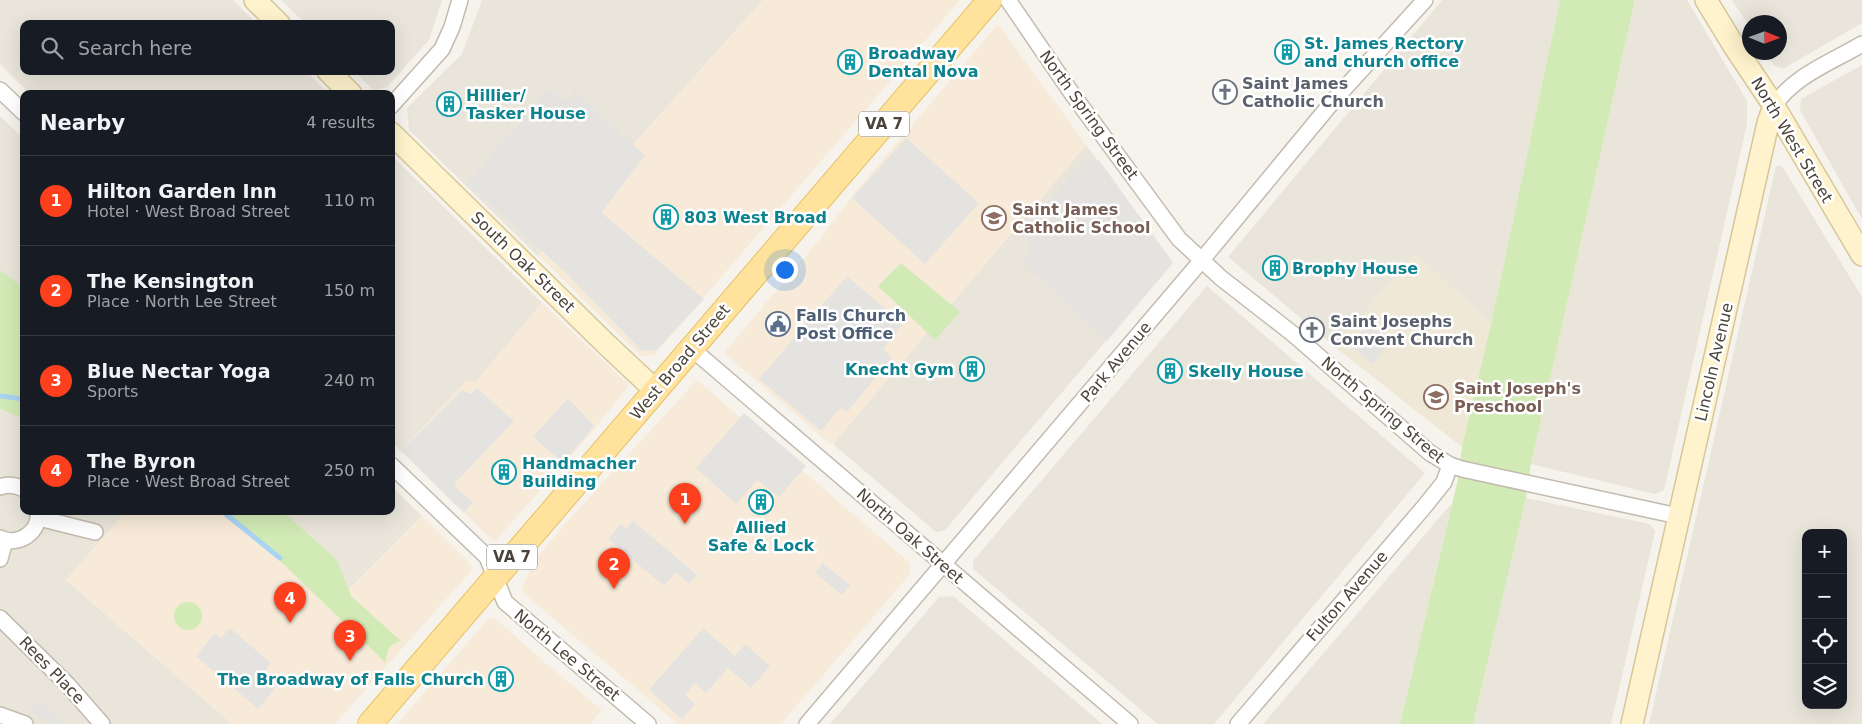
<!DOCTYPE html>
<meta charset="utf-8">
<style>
body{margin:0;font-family:"DejaVu Sans",sans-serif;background:#242831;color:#f1f3f6}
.controls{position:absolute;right:15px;bottom:15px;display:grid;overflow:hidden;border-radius:10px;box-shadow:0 5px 20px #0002}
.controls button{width:45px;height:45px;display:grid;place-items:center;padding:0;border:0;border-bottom:1px solid #363941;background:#171b24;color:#f1f3f6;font:25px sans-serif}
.compass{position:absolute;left:1742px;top:15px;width:45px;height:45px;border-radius:50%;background:#171b24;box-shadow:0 5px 20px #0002;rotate:91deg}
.you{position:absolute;left:784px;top:269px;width:18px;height:18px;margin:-12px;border:4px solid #fff;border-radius:50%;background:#1a73e8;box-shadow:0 0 0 8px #1a73e833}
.badge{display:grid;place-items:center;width:32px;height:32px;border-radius:50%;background:#fc3f1d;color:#fff;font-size:16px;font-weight:700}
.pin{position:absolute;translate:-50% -41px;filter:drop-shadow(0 1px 2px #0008)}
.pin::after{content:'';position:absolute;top:26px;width:18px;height:15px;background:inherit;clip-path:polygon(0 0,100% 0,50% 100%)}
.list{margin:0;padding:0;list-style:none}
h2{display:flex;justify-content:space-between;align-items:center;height:65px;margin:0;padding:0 20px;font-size:21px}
h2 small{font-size:16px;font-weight:400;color:#9ea1a6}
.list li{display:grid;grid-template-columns:32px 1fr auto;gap:15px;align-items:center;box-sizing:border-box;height:90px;padding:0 20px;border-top:1px solid #363941}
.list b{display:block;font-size:19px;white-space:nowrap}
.list p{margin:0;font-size:16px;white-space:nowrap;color:#9ea1a6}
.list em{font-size:16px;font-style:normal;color:#9ea1a6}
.icon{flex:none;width:28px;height:28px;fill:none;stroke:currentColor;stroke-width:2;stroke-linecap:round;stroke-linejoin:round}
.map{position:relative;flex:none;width:1862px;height:724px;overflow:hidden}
.search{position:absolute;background:#171b24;box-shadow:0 5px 20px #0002;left:20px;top:20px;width:375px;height:55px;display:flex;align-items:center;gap:12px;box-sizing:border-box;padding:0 18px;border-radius:10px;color:#9ea1a6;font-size:19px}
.panel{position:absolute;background:#171b24;box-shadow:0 5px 20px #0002;left:20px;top:90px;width:375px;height:425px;border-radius:10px}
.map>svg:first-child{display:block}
</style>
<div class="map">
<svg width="1862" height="724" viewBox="0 0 1862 724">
<rect width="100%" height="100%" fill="#f6f3ec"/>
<path fill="#eae5da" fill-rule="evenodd" d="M0,0H233L257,24H24V71H306L329,94H30L0,64Z
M281,0H442L429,40L387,87L374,91L354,71H391V24H306Z
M482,0H763L630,148L538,256L409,130L407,108L462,54Z
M1442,0H1560L1491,324L1415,254L1335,347L1228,257Z
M1635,0H1687L1747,101V124L1664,490L1655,494L1531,464Z
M1732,0H1862V23L1783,69L1774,65L1766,53L1780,52V22H1750L1749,26Z
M1862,65V219L1800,110L1801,99Z
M0,116L24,139V511H126L66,580L232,724H0Z
M1086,145L1173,262L945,530L936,532L833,444Z
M391,155L542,303L475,383L466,381L401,451L391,442Z
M1776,166H1782L1862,297V724H1649ZM1806,533H1843V705H1806Z
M1207,286L1425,473L1214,724H1158L973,569V561Z
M391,486L422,516L338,600L241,511H391Z
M1526,498L1650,524L1655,531L1611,724H1473Z
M1452,503L1400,724H1263Z
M953,596L1102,724H830L939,597Z"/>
<path fill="#f7ead8" d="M763,0H960L654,355L641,356L538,255L630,148Z
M998,24L1086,145L833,444H830L724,353L819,240L857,190Z
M542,303L629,385L596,427L496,540H492L401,451L466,381L475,382Z
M698,381L910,563V574L781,724H678L522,592V587L535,560L564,525L695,382Z
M126,511H241L338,600L422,516L472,566L471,571L335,724H232L66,580Z
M490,617L498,621L549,666L602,710L590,724H397Z"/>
<path fill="#efe8d6" d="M1415,254L1491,324L1462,447L1335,347Z"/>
<path fill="#d2eab5" d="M1560,0H1635L1531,464L1526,498L1473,724H1400L1458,479L1462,447L1491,324Z
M901,263L960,312L935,340L878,286Z
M0,270L24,288V419L0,409Z
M223,511H282L337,560L351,596L401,641C389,644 386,650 386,663L275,556Z
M174 616a14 14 0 1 1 28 0a14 14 0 1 1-28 0Z"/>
<path fill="#e5e3e0" d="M549,89L566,101L575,89L645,156L603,210L602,213L704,299L656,351L641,350L565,272L467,183Z
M906,138L979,203L925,264L852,198Z
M1086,159L1099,160L1173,263L1107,341L1021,262L1025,259L1028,252L1030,242L1022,229Z
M847,276L903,324L883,349L892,358L847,412L841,407L821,431L759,379Z
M1369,322L1392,339L1373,364L1350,346Z
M477,388L514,421L455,483V487L473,502L464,513L401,451L462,390L470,394Z
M568,398L594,426L563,463L533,437Z
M744,413L806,466L779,497L757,480L736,504L696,468Z
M633,521L697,575L689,584L676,572L664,586L608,539L621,524L626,529Z
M823,563L850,585L842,595L815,573Z
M230,628L271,663L263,673L278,685L258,709L196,656L215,633L221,638Z
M703,628L735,656L745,644L770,666L751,688L728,668L706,693L695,683L685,695L695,704L682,719L649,690Z
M34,701L53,710L65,724H49L41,717L30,712Z"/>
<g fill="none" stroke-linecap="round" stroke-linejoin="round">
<path stroke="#a9d4f2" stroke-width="5" d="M0,396L24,399
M222,511L280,558"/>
<defs>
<path id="street" d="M1008,0L1073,95L1179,239L1221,278L1293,334L1430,453L1450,465L1462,469L1678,516
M0,90L24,113
M391,106L442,49L452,27L460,0
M1774,106C1793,76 1832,62 1862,44
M691,348L1130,724
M391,465L487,557L505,602L648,724
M0,487C8,484 16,485 24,489
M39,518L95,532
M0,538C18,547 41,532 38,511
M0,559L5,540
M0,618L67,684L102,724
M0,715L25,724
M807,724L1201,261L1334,100L1425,0
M1238,724L1424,507L1444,482L1450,465"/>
<path id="secondary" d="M255,0L279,24
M1706,0L1734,46L1774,106L1862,255
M328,71L351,94
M391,133L605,343L655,390
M1632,724L1768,123L1774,106"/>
<path id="primary" d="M370,724L990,0"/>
</defs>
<use href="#street" stroke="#c2bbae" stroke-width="18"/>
<use href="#secondary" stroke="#d6c79b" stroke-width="24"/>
<use href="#primary" stroke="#e6c16a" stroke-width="26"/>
<use href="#street" stroke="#fff" stroke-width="15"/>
<use href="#secondary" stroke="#fff3cd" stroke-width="21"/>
<use href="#primary" stroke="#ffe39c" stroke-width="24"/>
</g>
<defs>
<symbol id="building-ring" viewBox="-11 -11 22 22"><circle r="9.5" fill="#fff" stroke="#0f9aa8" stroke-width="1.5"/><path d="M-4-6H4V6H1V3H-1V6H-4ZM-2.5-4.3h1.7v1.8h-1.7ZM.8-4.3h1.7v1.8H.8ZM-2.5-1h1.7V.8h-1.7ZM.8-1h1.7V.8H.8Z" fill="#0f9aa8"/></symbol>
<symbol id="church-ring" viewBox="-11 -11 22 22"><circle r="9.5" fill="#fff" stroke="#6b7280" stroke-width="1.5"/><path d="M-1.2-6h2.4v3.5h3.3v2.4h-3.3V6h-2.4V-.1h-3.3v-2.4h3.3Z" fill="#6b7280"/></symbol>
<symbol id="school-ring" viewBox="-11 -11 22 22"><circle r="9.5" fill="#fff" stroke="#8d6e63" stroke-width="1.5"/><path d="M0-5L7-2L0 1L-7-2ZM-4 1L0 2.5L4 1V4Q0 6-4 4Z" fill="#8d6e63"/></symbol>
<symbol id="civic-ring" viewBox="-11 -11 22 22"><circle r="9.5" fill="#fff" stroke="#5c6f8a" stroke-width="1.5"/><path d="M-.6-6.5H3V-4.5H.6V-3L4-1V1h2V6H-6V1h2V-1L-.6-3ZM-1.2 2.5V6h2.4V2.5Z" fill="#5c6f8a"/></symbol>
</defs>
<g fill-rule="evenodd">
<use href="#building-ring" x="1273" y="38" width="28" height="28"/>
<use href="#building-ring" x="836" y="48" width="28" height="28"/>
<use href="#church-ring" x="1211" y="78" width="28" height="28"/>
<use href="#building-ring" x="435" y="90" width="28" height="28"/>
<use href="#building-ring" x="652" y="203" width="28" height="28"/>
<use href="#school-ring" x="980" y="204" width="28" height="28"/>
<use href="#building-ring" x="1261" y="254" width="28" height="28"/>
<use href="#civic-ring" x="764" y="310" width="28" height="28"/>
<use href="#church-ring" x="1298" y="316" width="28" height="28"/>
<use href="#building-ring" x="958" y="355" width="28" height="28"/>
<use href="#building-ring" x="1156" y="357" width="28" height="28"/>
<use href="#school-ring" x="1422" y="383" width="28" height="28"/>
<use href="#building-ring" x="490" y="458" width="28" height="28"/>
<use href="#building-ring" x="747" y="488" width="28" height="28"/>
<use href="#building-ring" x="487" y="665" width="28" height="28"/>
</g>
<g text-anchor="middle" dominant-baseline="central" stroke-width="5" stroke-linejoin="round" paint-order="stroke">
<g fill="#fff" stroke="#817c74" stroke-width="1">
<rect x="859" y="111.5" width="50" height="25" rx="4"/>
<rect x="487" y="544.5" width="50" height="25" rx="4"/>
</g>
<g font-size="15" font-weight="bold" fill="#4b4439">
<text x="884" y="124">VA 7</text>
<text x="512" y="557">VA 7</text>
</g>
<g font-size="16" font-weight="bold" fill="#0d838f" stroke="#fff" text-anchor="start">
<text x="1304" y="43">St. James Rectory<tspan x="1304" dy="18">and church office</tspan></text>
<text x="868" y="53">Broadway<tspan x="868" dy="18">Dental Nova</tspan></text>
<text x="466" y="95">Hillier/<tspan x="466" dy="18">Tasker House</tspan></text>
<text x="684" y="217">803 West Broad</text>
<text x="1292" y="268">Brophy House</text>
<text x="954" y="369" text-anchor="end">Knecht Gym</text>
<text x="1188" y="371">Skelly House</text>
<text x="522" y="463">Handmacher<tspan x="522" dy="18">Building</tspan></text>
<text x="761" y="527" text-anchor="middle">Allied<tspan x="761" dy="18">Safe &amp; Lock</tspan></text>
<text x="484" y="679" text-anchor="end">The Broadway of Falls Church</text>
</g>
<g font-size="16" font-weight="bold" fill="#5b616d" stroke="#fff" text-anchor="start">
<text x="1242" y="83">Saint James<tspan x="1242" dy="18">Catholic Church</tspan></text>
<text x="1330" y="321">Saint Josephs<tspan x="1330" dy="18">Convent Church</tspan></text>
</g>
<g font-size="16" fill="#4b4439" stroke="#fff">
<text transform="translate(1089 115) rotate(54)">North Spring Street</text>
<text transform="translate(1792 140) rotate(59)">North West Street</text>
<text transform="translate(523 262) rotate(44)">South Oak Street</text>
<text transform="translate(680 362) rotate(-50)">West Broad Street</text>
<text transform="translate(1116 362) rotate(-50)">Park Avenue</text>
<text transform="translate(1714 362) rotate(-77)">Lincoln Avenue</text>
<text transform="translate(1383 410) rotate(40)">North Spring Street</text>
<text transform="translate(910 536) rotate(41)">North Oak Street</text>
<text transform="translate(1347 596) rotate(-49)">Fulton Avenue</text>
<text transform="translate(567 655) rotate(40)">North Lee Street</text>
<text transform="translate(52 670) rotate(46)">Rees Place</text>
</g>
<g font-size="16" font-weight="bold" fill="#785e54" stroke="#fff" text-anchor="start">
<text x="1012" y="209">Saint James<tspan x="1012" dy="18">Catholic School</tspan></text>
<text x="1454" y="388">Saint Joseph's<tspan x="1454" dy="18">Preschool</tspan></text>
</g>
<g font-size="16" font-weight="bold" fill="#4e5e75" stroke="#fff" text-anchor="start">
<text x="796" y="315">Falls Church<tspan x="796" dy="18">Post Office</tspan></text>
</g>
</g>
</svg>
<div class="controls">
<button>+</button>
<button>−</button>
<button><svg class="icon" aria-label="locate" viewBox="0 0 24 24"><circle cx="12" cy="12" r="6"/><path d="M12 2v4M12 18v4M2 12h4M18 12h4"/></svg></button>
<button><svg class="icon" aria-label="layers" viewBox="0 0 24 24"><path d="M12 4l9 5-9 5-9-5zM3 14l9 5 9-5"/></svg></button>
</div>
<svg class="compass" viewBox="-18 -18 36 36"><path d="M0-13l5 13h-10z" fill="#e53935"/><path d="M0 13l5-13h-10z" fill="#9ea1a6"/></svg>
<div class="you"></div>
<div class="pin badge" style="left:685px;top:524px">1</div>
<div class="pin badge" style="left:614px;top:589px">2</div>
<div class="pin badge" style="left:350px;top:661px">3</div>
<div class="pin badge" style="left:290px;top:623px">4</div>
<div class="search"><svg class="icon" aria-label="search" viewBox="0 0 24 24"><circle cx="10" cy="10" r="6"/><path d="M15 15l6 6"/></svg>Search here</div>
<section class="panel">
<h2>Nearby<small>4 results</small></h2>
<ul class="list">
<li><span class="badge">1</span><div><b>Hilton Garden Inn</b><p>Hotel · West Broad Street</p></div><em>110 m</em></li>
<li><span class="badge">2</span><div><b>The Kensington</b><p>Place · North Lee Street</p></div><em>150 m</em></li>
<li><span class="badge">3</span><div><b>Blue Nectar Yoga</b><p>Sports</p></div><em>240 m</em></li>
<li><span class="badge">4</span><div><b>The Byron</b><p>Place · West Broad Street</p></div><em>250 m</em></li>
</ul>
</section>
</div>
